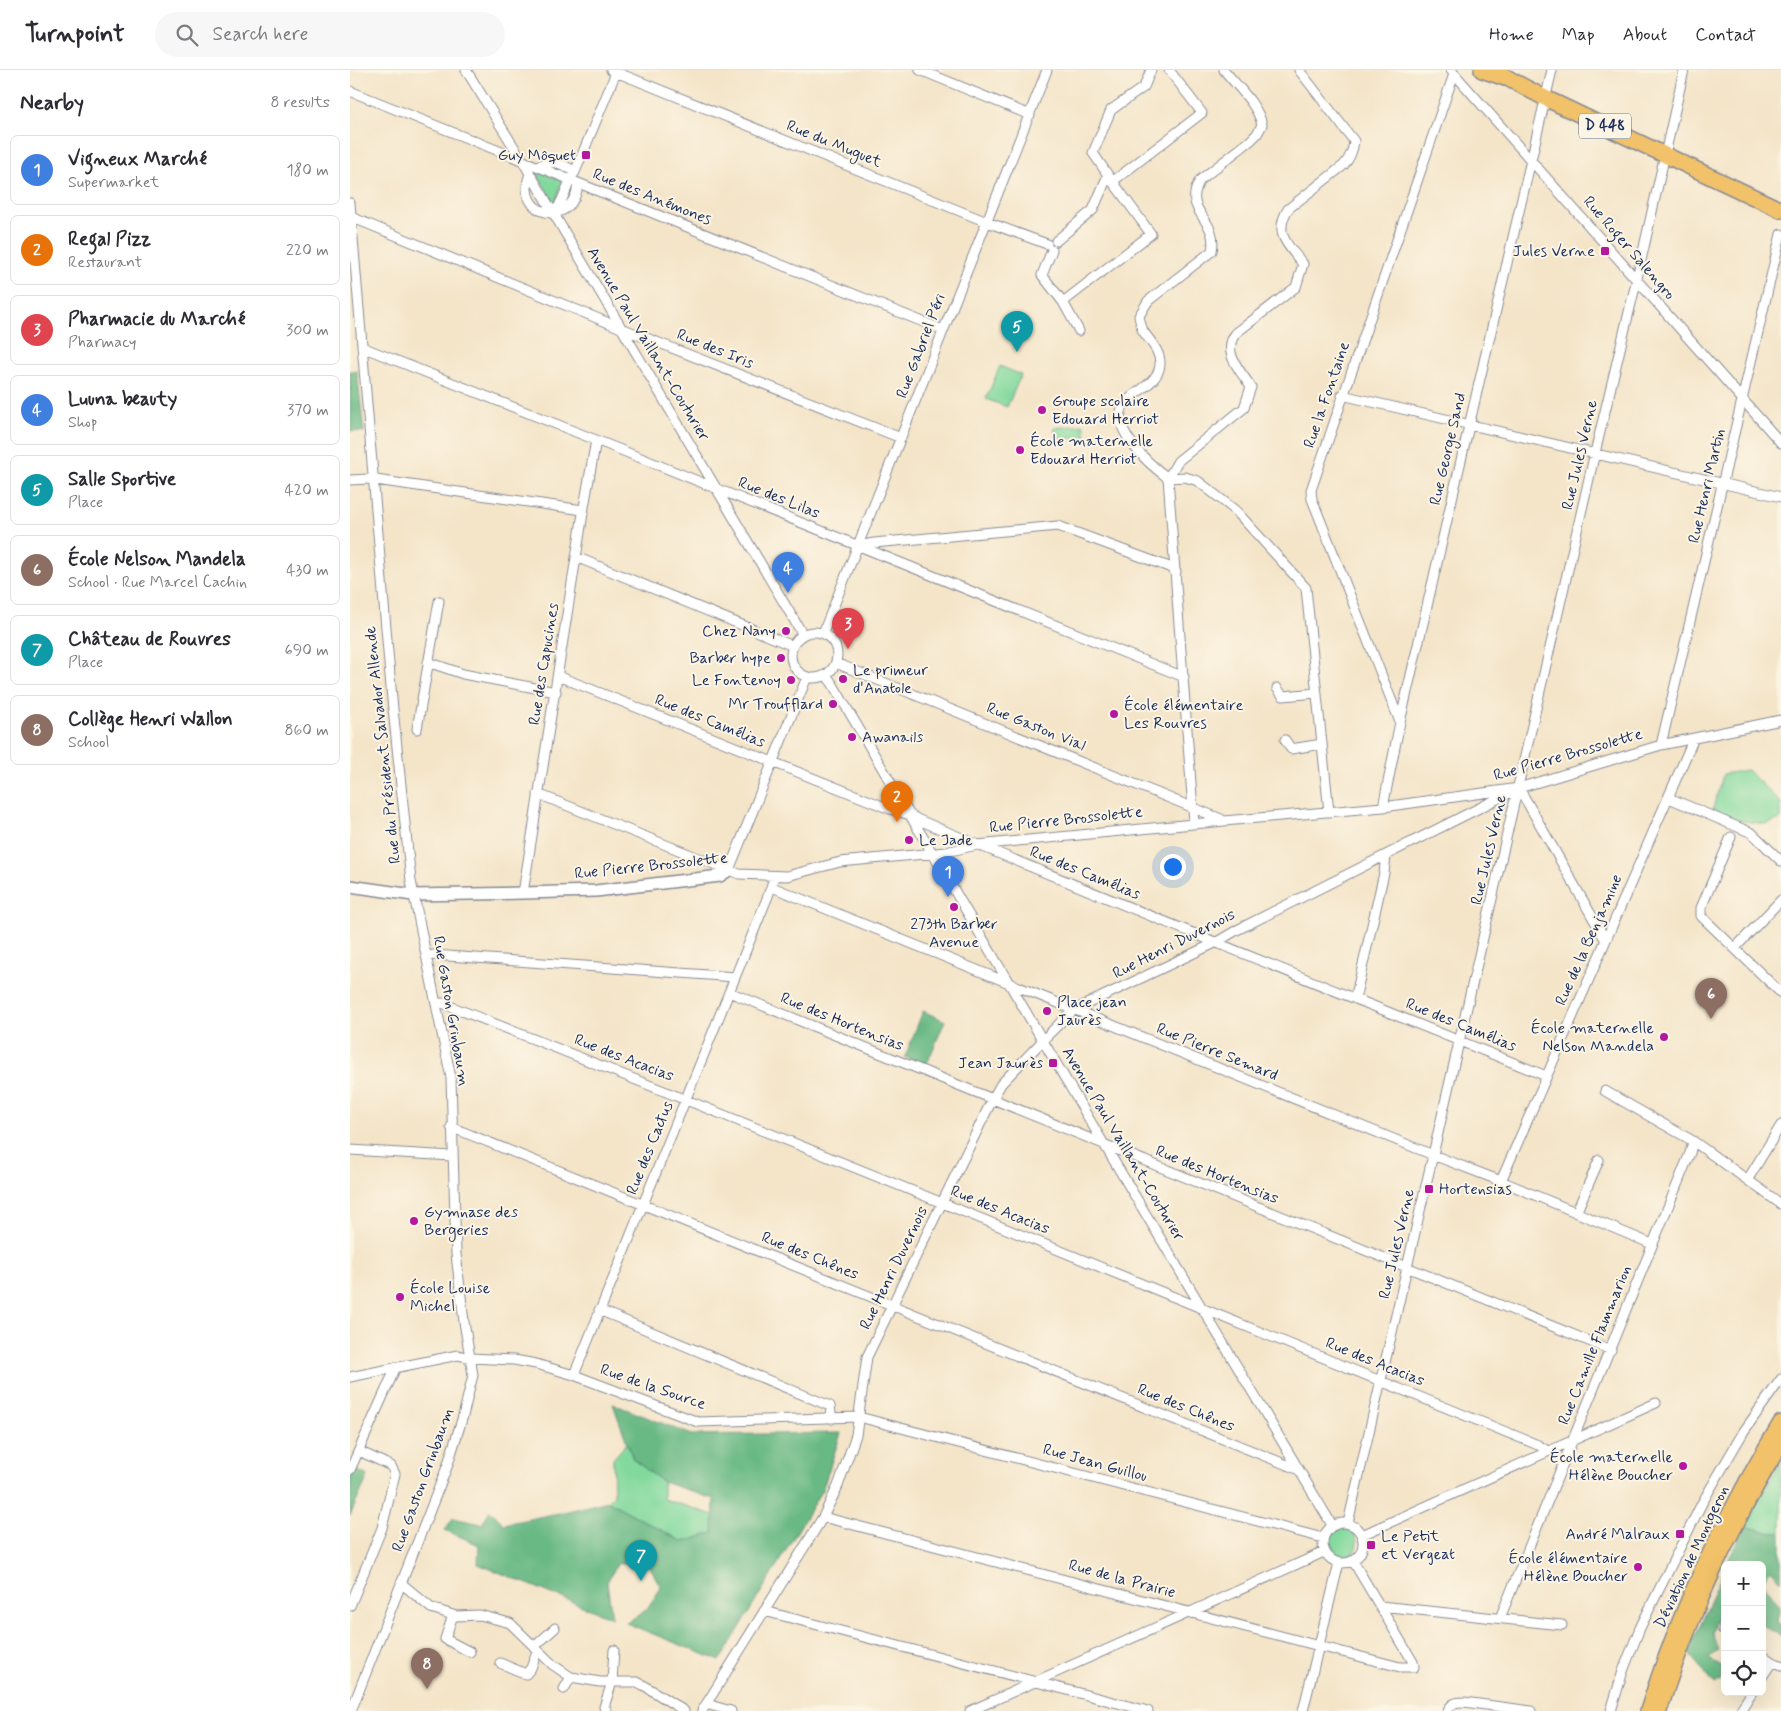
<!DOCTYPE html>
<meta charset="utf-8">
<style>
body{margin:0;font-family:Mynerve,sans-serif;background:#f7f7f7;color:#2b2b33}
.controls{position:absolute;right:15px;bottom:15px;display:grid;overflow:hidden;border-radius:8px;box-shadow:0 5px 20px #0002}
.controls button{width:45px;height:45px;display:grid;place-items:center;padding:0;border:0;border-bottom:1px solid #e1e1e2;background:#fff;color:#2b2b33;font:25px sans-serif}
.you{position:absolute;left:822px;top:796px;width:18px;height:18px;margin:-12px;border:4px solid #fff;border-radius:50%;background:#1a73e8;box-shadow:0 0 0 8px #1a73e833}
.badge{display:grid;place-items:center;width:32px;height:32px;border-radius:50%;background:#1a73e8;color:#fff;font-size:16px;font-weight:700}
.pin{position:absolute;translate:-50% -41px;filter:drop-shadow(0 1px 2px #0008)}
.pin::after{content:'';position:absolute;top:26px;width:18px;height:15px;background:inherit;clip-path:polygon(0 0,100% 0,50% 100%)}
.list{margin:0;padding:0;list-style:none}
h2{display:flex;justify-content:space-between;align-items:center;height:65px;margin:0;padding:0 20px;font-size:21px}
h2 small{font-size:16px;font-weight:400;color:#7c7c81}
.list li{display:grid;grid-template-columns:32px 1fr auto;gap:15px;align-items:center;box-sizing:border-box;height:70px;margin:0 10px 10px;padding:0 10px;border:1px solid #e1e1e2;border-radius:8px}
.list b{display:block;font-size:19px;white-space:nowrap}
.list p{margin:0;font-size:16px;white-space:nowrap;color:#7c7c81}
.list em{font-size:16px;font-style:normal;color:#7c7c81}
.icon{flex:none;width:28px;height:28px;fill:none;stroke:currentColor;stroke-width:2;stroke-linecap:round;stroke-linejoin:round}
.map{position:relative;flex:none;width:1431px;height:1641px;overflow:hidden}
header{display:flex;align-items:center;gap:30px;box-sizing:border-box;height:70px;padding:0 25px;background:#fff;border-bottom:1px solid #e1e1e2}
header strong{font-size:24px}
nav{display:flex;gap:28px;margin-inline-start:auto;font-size:18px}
.search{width:350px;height:45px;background:#f7f7f7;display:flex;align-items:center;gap:12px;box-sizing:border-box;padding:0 18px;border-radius:28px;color:#7c7c81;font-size:19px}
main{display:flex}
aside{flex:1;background:#fff}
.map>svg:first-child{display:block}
</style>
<header>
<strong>Turnpoint</strong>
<div class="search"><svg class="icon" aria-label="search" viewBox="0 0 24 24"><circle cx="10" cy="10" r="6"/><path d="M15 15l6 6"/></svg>Search here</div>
<nav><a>Home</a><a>Map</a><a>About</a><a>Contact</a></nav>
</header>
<main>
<aside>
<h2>Nearby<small>8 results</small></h2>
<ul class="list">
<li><span class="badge" style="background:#3f7fe0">1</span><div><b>Vigneux Marché</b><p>Supermarket</p></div><em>180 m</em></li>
<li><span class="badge" style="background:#e8710a">2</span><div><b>Regal Pizz</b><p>Restaurant</p></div><em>220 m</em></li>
<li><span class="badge" style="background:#e0444e">3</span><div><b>Pharmacie du Marché</b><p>Pharmacy</p></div><em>300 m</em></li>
<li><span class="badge" style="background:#3f7fe0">4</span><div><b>Luuna beauty</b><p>Shop</p></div><em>370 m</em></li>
<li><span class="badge" style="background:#0f9aa8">5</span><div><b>Salle Sportive</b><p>Place</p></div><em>420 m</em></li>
<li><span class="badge" style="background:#8d6e63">6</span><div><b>École Nelson Mandela</b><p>School · Rue Marcel Cachin</p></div><em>430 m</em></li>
<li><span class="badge" style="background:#0f9aa8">7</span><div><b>Château de Rouvres</b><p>Place</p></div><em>690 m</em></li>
<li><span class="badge" style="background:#8d6e63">8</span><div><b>Collège Henri Wallon</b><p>School</p></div><em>860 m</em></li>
</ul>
</aside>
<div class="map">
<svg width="1431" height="1641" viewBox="0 0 1431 1641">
<rect width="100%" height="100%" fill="#fcf5e5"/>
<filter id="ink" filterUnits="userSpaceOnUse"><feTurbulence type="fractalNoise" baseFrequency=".02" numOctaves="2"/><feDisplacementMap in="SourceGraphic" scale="10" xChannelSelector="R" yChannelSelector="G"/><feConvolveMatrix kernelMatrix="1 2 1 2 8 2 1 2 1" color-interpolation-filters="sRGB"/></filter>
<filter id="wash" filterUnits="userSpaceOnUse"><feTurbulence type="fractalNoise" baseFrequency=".0096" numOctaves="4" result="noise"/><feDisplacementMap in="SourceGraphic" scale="20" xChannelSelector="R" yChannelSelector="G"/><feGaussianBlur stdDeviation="1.12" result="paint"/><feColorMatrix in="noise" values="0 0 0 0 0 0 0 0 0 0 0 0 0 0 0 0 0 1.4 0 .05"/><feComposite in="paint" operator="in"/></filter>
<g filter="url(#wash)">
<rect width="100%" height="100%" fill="#f4e5c9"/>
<path fill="#82d99d" stroke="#4e847e" d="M185,100L212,111L205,133H204Z
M650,296L671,305L657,337L636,329Z
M734,355L736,367L706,370L704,358Z
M1397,700L1431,733V749L1416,754L1385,750L1363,738L1373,704Z
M277,1373L283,1389L313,1412V1429L364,1445V1463L333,1472L258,1431L264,1425L263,1389Z
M1431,1390V1463H1422L1394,1456Z
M979 1473a14 14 0 1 1 28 0a14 14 0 1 1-28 0Z"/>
<path fill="#69b984" stroke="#427471" d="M0,301H7L14,362L0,361Z
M573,941L595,951L576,996L555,987Z
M263,1334L342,1365L491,1363L473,1418L370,1591L276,1553L296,1540L311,1518L295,1487L283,1493H268L257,1512L262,1548L128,1494L129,1475L95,1460L103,1448L132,1454L140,1440L154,1454L214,1442L258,1431L333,1472L363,1463L364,1429L313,1412L283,1389Z
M0,1397L18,1406L0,1446Z
M1394,1456L1422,1463H1431V1511L1421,1499L1412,1511L1430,1536L1427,1551L1431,1556V1566L1412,1555V1495H1376Z
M1375,1497V1524L1362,1562L1368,1581L1358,1588L1372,1596L1371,1611L1365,1615L1338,1583Z"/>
</g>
<g filter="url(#ink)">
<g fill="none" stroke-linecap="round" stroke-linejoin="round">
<defs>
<path id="minor" d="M116,0L172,90L453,565
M261,0L637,152L697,174
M570,0L680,45
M1101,0L1431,373
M0,21L593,260
M188,96C202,89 212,93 225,102
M180,104C163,147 225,160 228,113
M762,112L852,43L819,0
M0,133L42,629L61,811L101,1008L106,1184L114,1252L123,1305L113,1346L97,1397L1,1641
M203,144C214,133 216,114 225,102L267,0
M1,147L271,258L551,368
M706,171L743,140L758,105L743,83L761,40L794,17L801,0
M702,180L692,205L713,232L729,261
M713,232L801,164L758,105
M12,277L246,370L834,607
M992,325L1431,427
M818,408L828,391L894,338L901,317C890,300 871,282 886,263L946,217L953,194C938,175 923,164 938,139L994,95C1000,88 1003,81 1004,71L949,0
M818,408C800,395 755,356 776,332C787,320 808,313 810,295C811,282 800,271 793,261C791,256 790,251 789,246L798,231L862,181C869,147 831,143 850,110L900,71L907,64L912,55C908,35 887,16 874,0
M818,408L835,407L848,411L886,441L956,518L979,742
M818,408L844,753
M0,410L19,409L233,440
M509,476L524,473L708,456L819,497L826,502
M226,487L443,576
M441 585a23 23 0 1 1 46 0a23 23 0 1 1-46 0Z
M473,563L697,0
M78,592L113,604L206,622
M486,593L871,749
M476,605L482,613L755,1076L982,1455
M208,606L540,739L560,745L569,750C777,838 987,921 1196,1006
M927,618L933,626L967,623
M1050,652L962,429L961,420L1104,4
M67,659L89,531
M935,670L941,679L972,674
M1311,675L1431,164
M1169,718L1255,869
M188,724L389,804L437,806L490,792L596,782L627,775L874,751L1033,737L1169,718L1311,675L1431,650
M1319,728L1402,763L1431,791
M1033,737L1050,652L1202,0
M1381,767L1351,838V846L1431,923
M379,800L457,607
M422,817L1083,1085L1151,1111L1302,1174
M173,823L234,437L246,370
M1385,878L1431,830
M78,886L84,885L385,907
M379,922L1261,1280
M1005,929L1034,803L1036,786
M87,934L92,933C459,1077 823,1227 1188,1375L1198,1381
M1255,1021L1343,1071
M101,1057L947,1399
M0,1080L102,1086
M1398,1109L1431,1055
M1151,1111L1344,668
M1226,1143L1249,1090
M249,1240L480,1336L482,1349
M224,1305L418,826L423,811
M0,1307L108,1285L120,1288L164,1290L186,1294L224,1305L348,1352L509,1347L973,1468
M0,1400L46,1297
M473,1447L1050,1597H1064L1063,1592L1003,1491
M973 1473a20 20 0 1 1 40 0a20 20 0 1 1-40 0Z
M998,1453L1244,387L1285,217L1334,0
M1012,1465L1306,1333
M51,1513L81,1538L106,1546L130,1545L160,1553L203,1595L221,1607L250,1612H287L295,1616L334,1641
M0,1536L32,1458L45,1404L41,1396L9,1381
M1030,1536L1212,1555
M414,1541L798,1641
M103,1545L95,1569L120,1582
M1150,1548L1340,1083L1343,1071L1431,1134
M1375,1551L1373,1560L1375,1561
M184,1577L205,1558
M1412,1585L1422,1592
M150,1593L176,1604L181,1598L187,1581
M1412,1607L1422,1592L1431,1595
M214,1619L221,1607
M356,1634L381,1641
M257,1641L254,1637L262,1612L264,1580
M352,1641L473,1447L488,1416L506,1365L517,1287L642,1030L651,1014L699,964L717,946L724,940L865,873L887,860L1169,718
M620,1641L974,1482
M953,1641L989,1493
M1098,1641C1101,1633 1106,1632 1114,1632L1181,1641
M1261,1641L1273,1601L1290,1558L1352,1433L1394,1361L1431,1309
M1390,1641L1402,1622"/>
<path id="tertiary" d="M0,816L63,825L173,823L246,821L370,806L379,800"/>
<path id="primary" d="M1132,0L1155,8
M1146,0L1161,10L1195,28L1431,140
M1298,1641C1329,1540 1376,1444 1431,1353
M1309,1641C1338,1548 1380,1457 1431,1373"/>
</defs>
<use href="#minor" stroke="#888a94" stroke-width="11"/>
<use href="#tertiary" stroke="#888a94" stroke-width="14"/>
<use href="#primary" stroke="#888a94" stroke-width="18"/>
<use href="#minor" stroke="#fff" stroke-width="9"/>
<use href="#tertiary" stroke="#fff" stroke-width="11"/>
<use href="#primary" stroke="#f2c26a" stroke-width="15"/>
</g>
</g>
<g fill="#b5179e" stroke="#fcf5e5" stroke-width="2">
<rect x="231" y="80" width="10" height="10" rx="2.5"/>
<rect x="1250" y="176" width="10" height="10" rx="2.5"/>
<circle cx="692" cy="340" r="5"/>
<circle cx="670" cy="380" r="5"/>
<circle cx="436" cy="561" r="5"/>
<circle cx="431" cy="588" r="5"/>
<circle cx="493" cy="609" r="5"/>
<circle cx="441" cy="610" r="5"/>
<circle cx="483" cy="634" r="5"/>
<circle cx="764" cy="644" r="5"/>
<circle cx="502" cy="667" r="5"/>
<circle cx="559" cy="770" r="5"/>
<circle cx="604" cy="837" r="5"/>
<circle cx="697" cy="941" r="5"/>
<circle cx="1314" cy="967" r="5"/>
<rect x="698" y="988" width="10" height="10" rx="2.5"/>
<rect x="1074" y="1114" width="10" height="10" rx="2.5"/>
<circle cx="64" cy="1151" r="5"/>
<circle cx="50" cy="1227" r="5"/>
<circle cx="1333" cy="1396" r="5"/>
<rect x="1325" y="1459" width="10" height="10" rx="2.5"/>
<rect x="1016" y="1470" width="10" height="10" rx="2.5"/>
<circle cx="1288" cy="1497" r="5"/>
</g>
<g text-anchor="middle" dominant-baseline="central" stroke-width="4" stroke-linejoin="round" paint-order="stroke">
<rect fill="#fcf5e5" stroke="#5e6a86" stroke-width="1" x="1229" y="43.5" width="52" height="25" rx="4"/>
<g font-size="15" font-weight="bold" fill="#1b2f5e">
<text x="1255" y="56">D 448</text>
</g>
<g font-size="16" fill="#1b2f5e" stroke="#fcf5e5">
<text transform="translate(484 74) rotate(22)">Rue du Muguet</text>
<text transform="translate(302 127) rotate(22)">Rue des Anémones</text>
<text transform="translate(1279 178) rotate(49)">Rue Roger Salengro</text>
<text transform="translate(298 274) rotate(59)">Avenue Paul Vaillant-Couturier</text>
<text transform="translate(571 276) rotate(-69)">Rue Gabriel Péri</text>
<text transform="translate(365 279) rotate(22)">Rue des Iris</text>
<text transform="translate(977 325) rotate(-71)">Rue la Fontaine</text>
<text transform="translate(1098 379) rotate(-77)">Rue George Sand</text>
<text transform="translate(1230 385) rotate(-77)">Rue Jules Verne</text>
<text transform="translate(1357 416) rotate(-77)">Rue Henri Martin</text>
<text transform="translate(429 428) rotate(22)">Rue des Lilas</text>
<text transform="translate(194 594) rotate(-81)">Rue des Capucines</text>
<text transform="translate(360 651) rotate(22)">Rue des Camélias</text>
<text transform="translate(686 657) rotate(22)">Rue Gaston Vial</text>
<text transform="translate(33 675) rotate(-96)">Rue du Président Salvador Allende</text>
<text transform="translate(1218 685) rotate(-16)">Rue Pierre Brossolette</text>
<text transform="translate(716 750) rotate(-6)">Rue Pierre Brossolette</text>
<text transform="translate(1139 780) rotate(-77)">Rue Jules Verne</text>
<text transform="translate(301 796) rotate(-6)">Rue Pierre Brossolette</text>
<text transform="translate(735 803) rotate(22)">Rue des Camélias</text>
<text transform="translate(1239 870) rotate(-66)">Rue de la Benjamine</text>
<text transform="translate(824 874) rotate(-27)">Rue Henri Duvernois</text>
<text transform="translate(101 941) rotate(80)">Rue Gaston Grinbaum</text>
<text transform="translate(492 952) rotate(22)">Rue des Hortensias</text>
<text transform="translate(1111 955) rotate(22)">Rue des Camélias</text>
<text transform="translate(867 982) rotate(22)">Rue Pierre Semard</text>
<text transform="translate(274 988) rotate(21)">Rue des Acacias</text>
<text transform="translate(773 1074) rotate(59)">Avenue Paul Vaillant-Couturier</text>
<text transform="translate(300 1078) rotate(-68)">Rue des Cactus</text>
<text transform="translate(867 1105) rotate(22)">Rue des Hortensias</text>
<text transform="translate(650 1140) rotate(22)">Rue des Acacias</text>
<text transform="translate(1047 1174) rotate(-77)">Rue Jules Verne</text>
<text transform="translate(460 1186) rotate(22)">Rue des Chênes</text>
<text transform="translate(544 1198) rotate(-64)">Rue Henri Duvernois</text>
<text transform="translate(1245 1275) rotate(-68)">Rue Camille Flammarion</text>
<text transform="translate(1025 1292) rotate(22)">Rue des Acacias</text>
<text transform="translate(303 1317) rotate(19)">Rue de la Source</text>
<text transform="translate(836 1338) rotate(22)">Rue des Chênes</text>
<text transform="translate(745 1393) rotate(15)">Rue Jean Guillou</text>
<text transform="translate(73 1410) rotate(-70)">Rue Gaston Grinbaum</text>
<text transform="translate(1342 1487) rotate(-65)">Déviation de Montgeron</text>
<text transform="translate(772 1509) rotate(15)">Rue de la Prairie</text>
</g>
<g font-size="16" fill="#1b2f5e" stroke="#fcf5e5" text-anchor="end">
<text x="226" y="85">Guy Môquet</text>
<text x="1245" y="181">Jules Verne</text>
<text x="702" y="331" text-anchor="start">Groupe scolaire<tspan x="702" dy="18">Edouard Herriot</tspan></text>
<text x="680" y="371" text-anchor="start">École maternelle<tspan x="680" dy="18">Edouard Herriot</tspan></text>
<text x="426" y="561">Chez Nany</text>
<text x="421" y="588">Barber hype</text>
<text x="503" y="600" text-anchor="start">Le primeur<tspan x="503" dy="18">d'Anatole</tspan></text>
<text x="431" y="610">Le Fontenoy</text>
<text x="473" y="634">Mr Troufflard</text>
<text x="774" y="635" text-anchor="start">École élémentaire<tspan x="774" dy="18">Les Rouvres</tspan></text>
<text x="512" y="667" text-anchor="start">Awanails</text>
<text x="569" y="770" text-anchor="start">Le Jade</text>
<text x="604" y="854" text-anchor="middle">273th Barber<tspan x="604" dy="18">Avenue</tspan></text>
<text x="707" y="932" text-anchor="start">Place jean<tspan x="707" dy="18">Jaurès</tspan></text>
<text x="1304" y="958">École maternelle<tspan x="1304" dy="18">Nelson Mandela</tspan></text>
<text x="693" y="993">Jean Jaurès</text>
<text x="1089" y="1119" text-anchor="start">Hortensias</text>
<text x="74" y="1142" text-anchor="start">Gymnase des<tspan x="74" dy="18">Bergeries</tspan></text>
<text x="60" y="1218" text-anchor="start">École Louise<tspan x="60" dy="18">Michel</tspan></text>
<text x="1323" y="1387">École maternelle<tspan x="1323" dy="18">Hélène Boucher</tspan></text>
<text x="1320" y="1464">André Malraux</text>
<text x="1031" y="1466" text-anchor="start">Le Petit<tspan x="1031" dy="18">et Vergeat</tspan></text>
<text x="1278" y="1488">École élémentaire<tspan x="1278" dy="18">Hélène Boucher</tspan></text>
</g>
</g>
</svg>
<div class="controls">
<button>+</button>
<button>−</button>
<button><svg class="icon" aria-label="locate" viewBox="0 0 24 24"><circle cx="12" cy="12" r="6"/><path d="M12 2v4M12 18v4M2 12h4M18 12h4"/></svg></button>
</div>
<div class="you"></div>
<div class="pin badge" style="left:598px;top:827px;background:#3f7fe0">1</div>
<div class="pin badge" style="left:547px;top:752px;background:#e8710a">2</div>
<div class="pin badge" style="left:498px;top:579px;background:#e0444e">3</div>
<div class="pin badge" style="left:438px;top:523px;background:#3f7fe0">4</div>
<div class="pin badge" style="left:667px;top:282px;background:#0f9aa8">5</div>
<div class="pin badge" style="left:1361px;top:949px;background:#8d6e63">6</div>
<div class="pin badge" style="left:291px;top:1511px;background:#0f9aa8">7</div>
<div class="pin badge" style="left:77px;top:1619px;background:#8d6e63">8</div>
</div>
</main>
